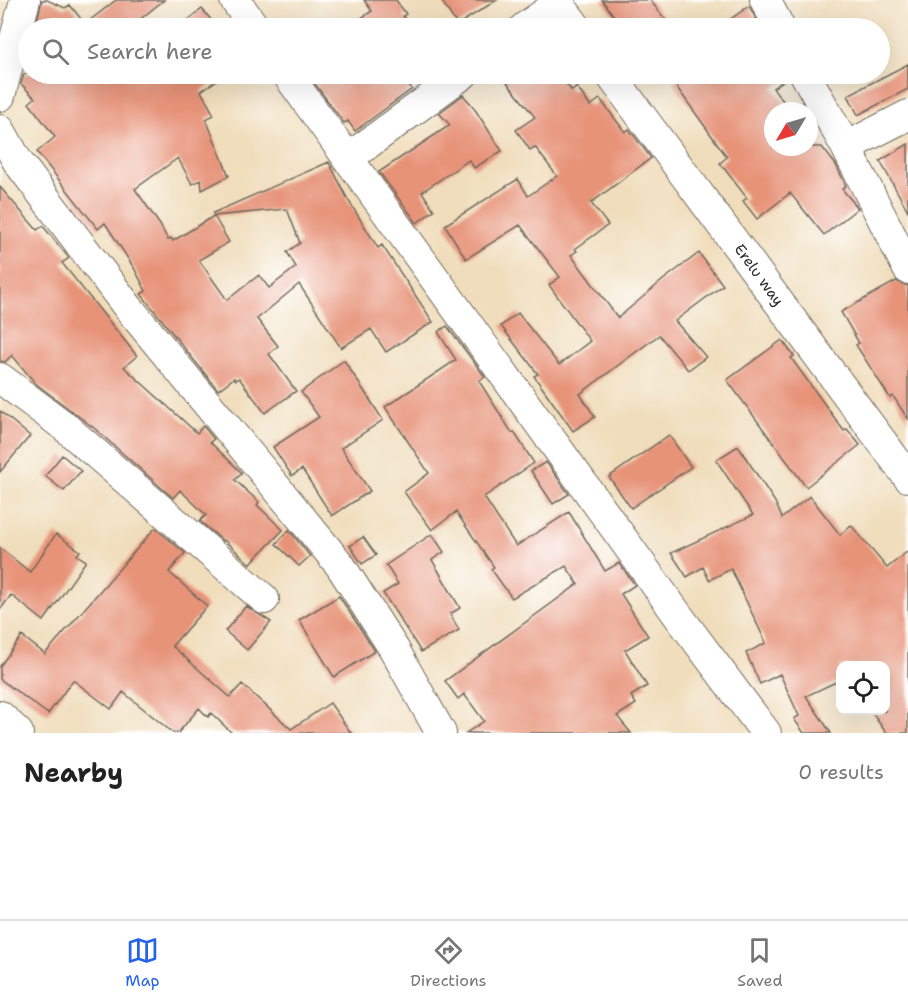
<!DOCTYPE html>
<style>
body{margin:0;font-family:"Shantell Sans",sans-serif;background:#f6f6f6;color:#222}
.controls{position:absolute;right:18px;bottom:18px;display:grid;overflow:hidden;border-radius:12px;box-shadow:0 6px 24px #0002}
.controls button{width:54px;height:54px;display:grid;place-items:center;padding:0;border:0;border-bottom:2px solid #e0e0e0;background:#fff;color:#222;font:30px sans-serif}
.compass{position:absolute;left:764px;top:102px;width:54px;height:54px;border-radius:50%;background:#fff;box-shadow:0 6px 24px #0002;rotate:232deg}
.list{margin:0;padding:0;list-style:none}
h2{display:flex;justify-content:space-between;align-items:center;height:78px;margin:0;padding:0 24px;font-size:26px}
h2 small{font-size:20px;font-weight:400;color:#767676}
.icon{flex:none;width:33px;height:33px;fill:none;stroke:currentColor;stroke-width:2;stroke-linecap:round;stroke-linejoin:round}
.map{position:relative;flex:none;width:908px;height:733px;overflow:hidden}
.search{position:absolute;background:#fff;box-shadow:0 6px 24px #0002;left:18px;right:18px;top:18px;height:66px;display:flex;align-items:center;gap:15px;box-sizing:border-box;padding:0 21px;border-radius:33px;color:#767676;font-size:22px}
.sheet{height:186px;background:#fff}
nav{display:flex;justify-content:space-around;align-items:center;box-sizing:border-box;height:84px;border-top:2px solid #e0e0e0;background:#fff;font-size:16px;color:#767676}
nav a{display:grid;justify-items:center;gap:3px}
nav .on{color:#2563eb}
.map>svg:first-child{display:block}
</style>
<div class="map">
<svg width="908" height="733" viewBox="0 0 908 733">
<rect width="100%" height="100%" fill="#fff"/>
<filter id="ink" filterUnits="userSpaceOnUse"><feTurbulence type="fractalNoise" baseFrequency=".0167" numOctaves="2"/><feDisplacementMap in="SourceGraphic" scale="12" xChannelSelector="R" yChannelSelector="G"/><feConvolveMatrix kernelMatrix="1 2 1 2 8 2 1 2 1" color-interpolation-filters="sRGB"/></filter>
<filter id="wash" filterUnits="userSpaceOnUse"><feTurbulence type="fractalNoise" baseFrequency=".008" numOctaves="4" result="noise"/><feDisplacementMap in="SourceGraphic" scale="24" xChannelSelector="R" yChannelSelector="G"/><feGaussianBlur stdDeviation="1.35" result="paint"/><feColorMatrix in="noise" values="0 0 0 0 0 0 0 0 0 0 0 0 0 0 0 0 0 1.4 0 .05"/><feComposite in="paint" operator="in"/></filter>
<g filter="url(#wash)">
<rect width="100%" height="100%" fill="#f0ddbb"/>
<g id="blocks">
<path fill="#e79378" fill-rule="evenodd" d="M42,0H47L65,8L70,5L85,24L116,0H164L129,28H44L36,25Z
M364,0H396L406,14L403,16L411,28H346L372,11Z
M441,0H497L457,25Z
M602,0H650L672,28H623Z
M749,6L761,28H718Z
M202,9L218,28H178Z
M908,64V89L858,115L848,95Z
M24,74H226L201,91L214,115L206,119L229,176L202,190L201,180L192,184L178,158L135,189L160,225L168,240L171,238L173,241L214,216L213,213L329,162L347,198L378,248L382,245L433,322L386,352L371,329L341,348L299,284L257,319L278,346L269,354L296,391L265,413L239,378L236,380L234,378L218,390L141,294L146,291L134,268L105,223L98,229L37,152L55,137L29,103L35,98L21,84ZM287,209L300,243L287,252L296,267L269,288L259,275L227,300L199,260L229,242L214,216Z
M329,74H401L412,89L355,131L348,121L344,123L315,84Z
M500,74H558L572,91L577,87L590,106L600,99L625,132L629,129L651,158L591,203L608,225L575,249L577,251L571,255L618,318L663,280L699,253L723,285L675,321L706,357L688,370L659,335L580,394L595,417L573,431L534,376L538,374L501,326L518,313L559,365L590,341L549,285L560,277L520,225L466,259L445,225L518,179L528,196L557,176L535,147L530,150L516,130L535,117Z
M685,74H788L789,77L773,88L791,111H773V147H822L836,165L846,186L842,189L858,208L824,235L790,193L757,219L743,201L747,198L720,163L727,157L673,82Z
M463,95L472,105L502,151L474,168L469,160L422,192L434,210L417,223L379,172L450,125L439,113Z
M908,144V211L880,161Z
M0,187L37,230L43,226L69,258L62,263L137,356L124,367L197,433L203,426L214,439L210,442L242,473L235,480L259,502L257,505L283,530L250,564L224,540L223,541L200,521L206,515L180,490L173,498L94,428L35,383L12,355L5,362L0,361Z
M896,281L908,286V419L893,396L890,398L856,345L859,343L841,312Z
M447,326L485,377L479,381L512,433L514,432L534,463L484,497L516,546L569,512L605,571L619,563L635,585L621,594L648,636L625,650L647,686L631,696L636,704L617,716L631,733H466L484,721L464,694L458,699L445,681L578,584L566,566L512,598L491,569L494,567L456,512L432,530L404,492L429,473L385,407L456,360L438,332Z
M782,340L794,356L791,358L844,431L847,429L860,445L806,487L727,380Z
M344,360L383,420L341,448L370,491L332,516L302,469L292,476L273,447L319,417L301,392Z
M0,411L30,436L0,472Z
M669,435L691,467L631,508L609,477Z
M738,446L775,502L782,518L810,496L840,535L851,525L887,568L908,551V733H886L871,711H885V666H840V680L806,696L831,733H804L794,719L799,716L780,674L760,684L746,653L766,643L731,569L709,580L703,567L687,577L671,553L753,515L716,460Z
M62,455L81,471L64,491L45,476Z
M546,462L569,494L553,504L531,471Z
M155,528L185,553L169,572L207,606L172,646L230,697L242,684L291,729L330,703L351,733H232L211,713L208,717L199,708L178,733H173L123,692L111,709L73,680L48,714L0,679V666L22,636L45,654Z
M289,530L310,556L299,566L276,544Z
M56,534L80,551L77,555L86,561L44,621L11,595L0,610V548L30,572Z
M432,534L444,552L432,560L460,608L450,614L459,630L421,652L383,593L398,584L386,565Z
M363,537L376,555L362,564L350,546Z
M339,596L375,651L334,677L299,620Z
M246,606L271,622L247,650L225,631Z"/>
</g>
</g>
<g filter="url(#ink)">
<use href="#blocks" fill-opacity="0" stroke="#70695d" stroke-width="1.5"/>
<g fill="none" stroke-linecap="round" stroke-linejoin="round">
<defs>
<path id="minor" d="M235,0L255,28
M556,0L577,28
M765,0L780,28
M524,28L558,4
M287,74L677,614L766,733
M610,74L908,477
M805,74L846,147L908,269
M0,96L25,0
M0,130L18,162L127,306L340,565L394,649L441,733
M846,147L908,115
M347,159L463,74
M0,378L64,426L264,599
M0,716L18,733"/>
</defs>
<use href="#minor" stroke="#70695d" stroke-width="32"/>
<use href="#minor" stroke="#fff" stroke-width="30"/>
</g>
</g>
<g text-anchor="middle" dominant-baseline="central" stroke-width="6" stroke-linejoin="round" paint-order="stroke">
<g font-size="15" fill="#2b2b2b" stroke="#fff">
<text transform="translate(759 275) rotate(54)">Erelu way</text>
</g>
</g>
</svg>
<div class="controls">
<button><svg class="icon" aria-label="locate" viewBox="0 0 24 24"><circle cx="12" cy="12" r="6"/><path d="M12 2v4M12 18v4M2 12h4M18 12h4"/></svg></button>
</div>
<svg class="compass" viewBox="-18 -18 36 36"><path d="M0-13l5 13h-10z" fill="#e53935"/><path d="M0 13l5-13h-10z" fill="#767676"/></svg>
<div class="search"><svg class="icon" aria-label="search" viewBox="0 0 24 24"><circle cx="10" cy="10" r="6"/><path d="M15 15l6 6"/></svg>Search here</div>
</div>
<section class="sheet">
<h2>Nearby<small>0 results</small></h2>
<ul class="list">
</ul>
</section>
<nav>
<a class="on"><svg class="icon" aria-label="map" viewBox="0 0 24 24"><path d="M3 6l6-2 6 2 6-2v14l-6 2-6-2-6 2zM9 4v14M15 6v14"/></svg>Map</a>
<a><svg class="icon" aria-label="directions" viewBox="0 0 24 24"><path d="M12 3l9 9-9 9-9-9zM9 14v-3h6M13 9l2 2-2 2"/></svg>Directions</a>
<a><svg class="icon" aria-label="saved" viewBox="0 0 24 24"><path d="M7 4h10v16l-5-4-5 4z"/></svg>Saved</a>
</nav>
